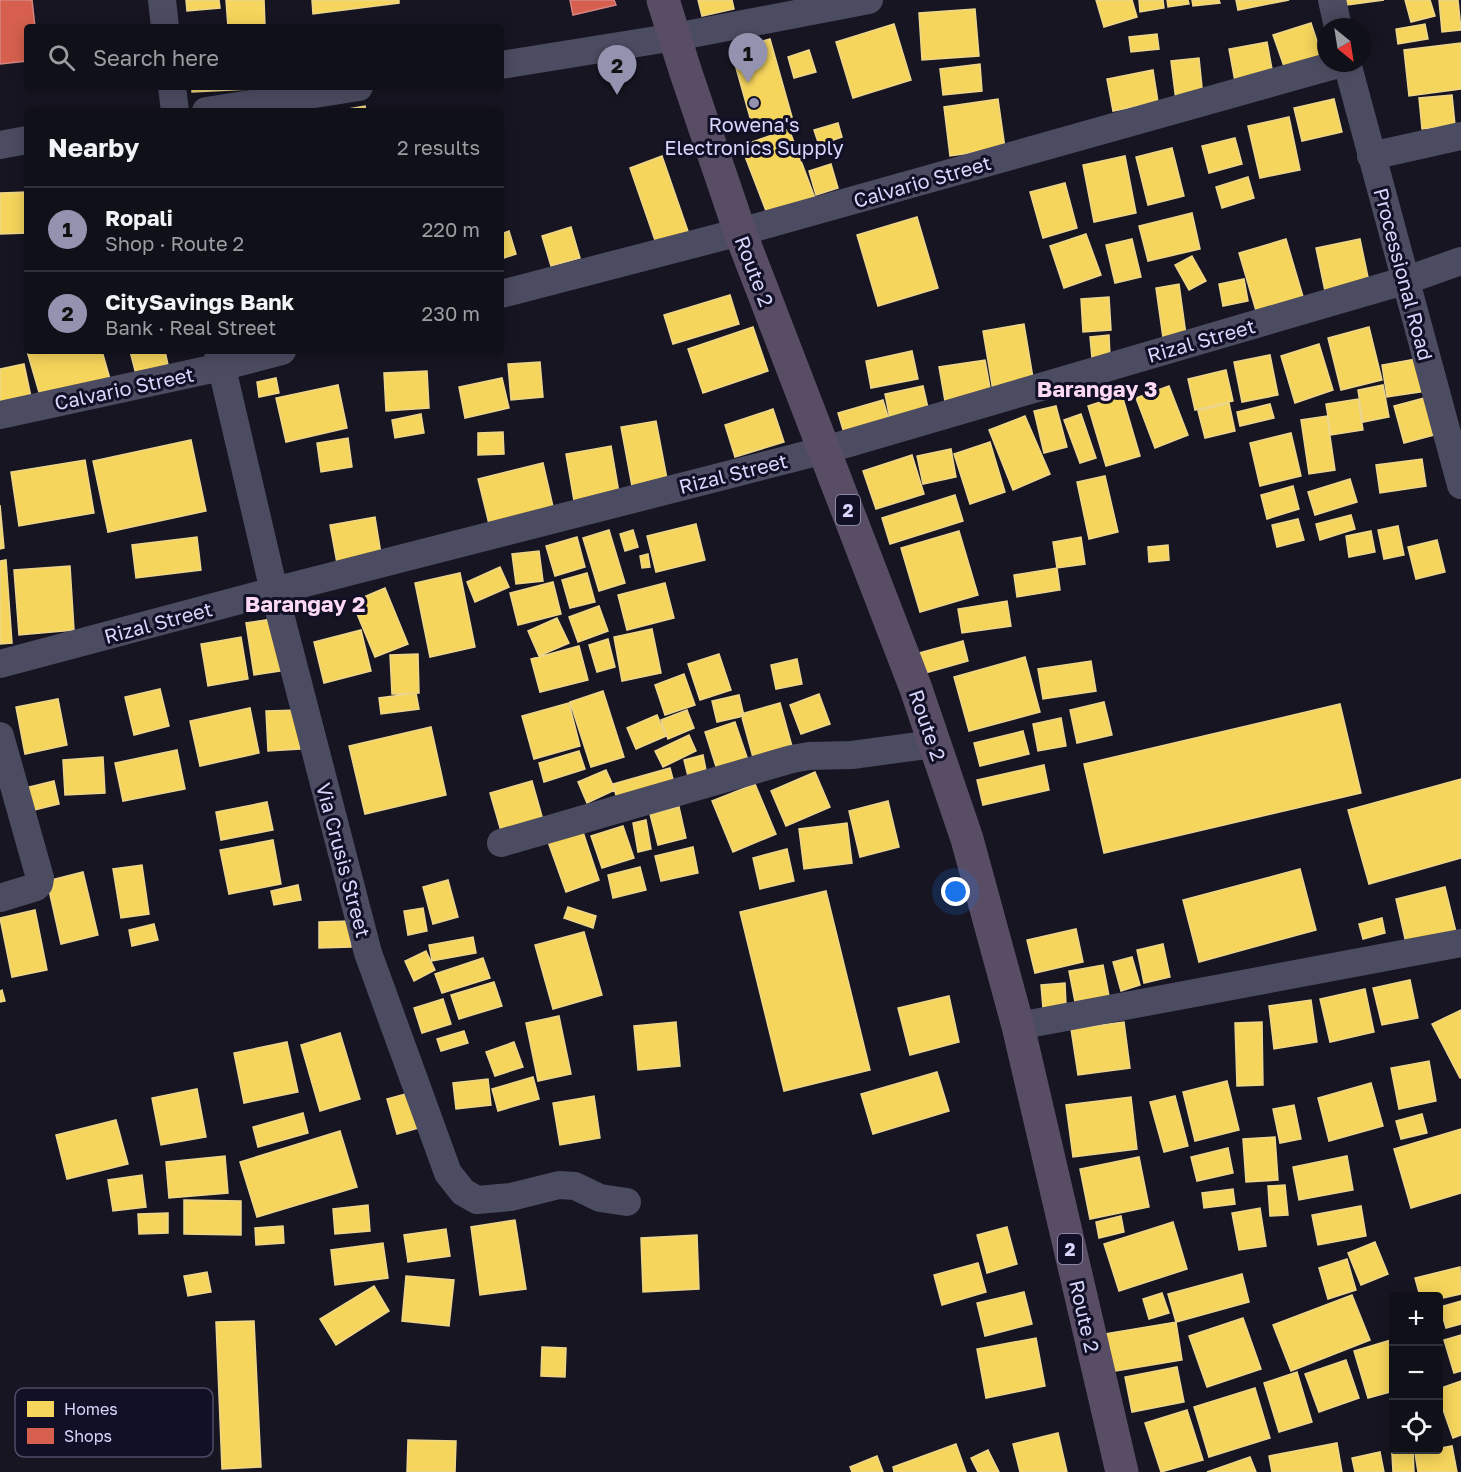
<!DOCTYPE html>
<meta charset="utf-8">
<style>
body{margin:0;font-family:"Golos Text",sans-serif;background:#191922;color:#f1f3f6}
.controls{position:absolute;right:18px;bottom:18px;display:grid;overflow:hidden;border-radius:6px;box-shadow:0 3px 15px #0003}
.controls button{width:54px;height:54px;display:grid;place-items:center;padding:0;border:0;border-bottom:2px solid #303038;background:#101019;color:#f1f3f6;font:30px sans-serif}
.compass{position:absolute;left:1317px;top:18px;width:54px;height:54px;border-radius:50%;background:#101019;box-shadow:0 3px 15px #0003;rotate:150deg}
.you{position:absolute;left:956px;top:892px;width:21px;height:21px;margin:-15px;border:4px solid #fff;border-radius:50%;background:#1a73e8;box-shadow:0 0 0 9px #1a73e833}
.badge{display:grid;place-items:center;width:39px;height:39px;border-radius:50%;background:#9393b0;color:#111;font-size:20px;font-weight:700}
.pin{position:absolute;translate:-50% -50px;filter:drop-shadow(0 2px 3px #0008)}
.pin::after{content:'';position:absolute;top:32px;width:21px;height:18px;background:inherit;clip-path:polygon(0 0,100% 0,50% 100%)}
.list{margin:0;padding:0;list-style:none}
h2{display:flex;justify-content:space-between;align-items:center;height:78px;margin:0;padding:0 24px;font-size:26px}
h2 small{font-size:20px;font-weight:400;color:#9c9da2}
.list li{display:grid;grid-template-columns:39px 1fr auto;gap:18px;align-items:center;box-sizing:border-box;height:84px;padding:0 24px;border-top:2px solid #303038}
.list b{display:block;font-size:22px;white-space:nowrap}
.list p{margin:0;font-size:20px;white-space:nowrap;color:#9c9da2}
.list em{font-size:20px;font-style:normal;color:#9c9da2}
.icon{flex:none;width:33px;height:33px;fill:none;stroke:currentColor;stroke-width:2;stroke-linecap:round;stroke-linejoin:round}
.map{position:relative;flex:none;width:1461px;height:1472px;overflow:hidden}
.search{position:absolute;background:#101019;box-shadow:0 3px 15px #0003;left:24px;top:24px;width:480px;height:66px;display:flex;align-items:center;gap:15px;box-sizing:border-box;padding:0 21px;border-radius:6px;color:#9c9da2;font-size:22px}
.panel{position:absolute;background:#101019;box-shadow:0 3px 15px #0003;left:24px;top:108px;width:480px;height:246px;border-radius:6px}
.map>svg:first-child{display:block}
</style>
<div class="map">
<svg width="1461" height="1472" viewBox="0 0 1461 1472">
<rect width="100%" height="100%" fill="#161521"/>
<path fill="#f6d55c" stroke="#edd68c" stroke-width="1.5" d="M186,0H219L220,8L187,11Z
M226,0H264L265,26L228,27Z
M312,0H399V3L313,14Z
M698,0H732L734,9L702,16Z
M1096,0H1132L1137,17L1104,27Z
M1139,0H1163L1164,8L1140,12Z
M1167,0H1188L1189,4L1168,7Z
M1192,0H1219L1220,3L1193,6Z
M1236,0H1289L1238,10Z
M1339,0H1384L1340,6Z
M1405,0H1430L1435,16L1411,22Z
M1439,0H1458L1461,30L1442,32Z
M975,9L979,56L922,60L919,13Z
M1311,23L1323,59L1286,72L1273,35Z
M894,24L911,80L853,98L836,42Z
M1425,24L1428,39L1398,44L1396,29Z
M1157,34L1159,49L1131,52L1129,37Z
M770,39L792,117L753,128L731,50Z
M1267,42L1274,80L1236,87L1229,49Z
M1461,43V89L1409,96L1404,50Z
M809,50L816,72L794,78L788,57Z
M1199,58L1203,97L1176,101L1171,61Z
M980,64L982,91L943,95L940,69Z
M1153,70L1158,102L1113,111L1107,79Z
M192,87H271V88L192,92Z
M1452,95L1455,125L1422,129L1419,98Z
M998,99L1005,148L950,156L944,107Z
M1334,99L1342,132L1302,141L1294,108Z
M365,106L366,111H336Z
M437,109V111H399Z
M1289,117L1300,170L1260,178L1248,126Z
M838,123L842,137L819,145L814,130Z
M789,129L815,198L768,216L741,146Z
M1235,138L1242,164L1209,173L1202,146Z
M1172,148L1184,196L1148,205L1136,157Z
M662,156L690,237L658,249L630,168Z
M1125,156L1136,213L1094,222L1083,165Z
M831,164L838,188L816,195L809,171Z
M1248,177L1254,198L1222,208L1216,187Z
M1065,183L1077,228L1043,238L1030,192Z
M27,192V233L0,234V193Z
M1192,213L1200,249L1148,261L1139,226Z
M917,217L938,288L878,306L857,235Z
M571,227L580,258L551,266L542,236Z
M509,231L516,254L501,259V234Z
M1086,234L1101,275L1064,288L1050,246Z
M1132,239L1141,277L1115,283L1106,245Z
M1286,239L1304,300L1257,314L1239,253Z
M1360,239L1369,282L1325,291L1316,248Z
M1192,256L1206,281L1189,290L1175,265Z
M1244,279L1248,301L1223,306L1219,284Z
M1179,284L1187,342L1164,345L1156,288Z
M730,295L739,324L673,344L664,315Z
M1109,297L1111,330L1083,332L1081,299Z
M1024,324L1034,384L993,391L983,331Z
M753,327L768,371L703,393L688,349Z
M1369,327L1382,380L1341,390L1328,338Z
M1109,335L1110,357L1092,358L1090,337Z
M1319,344L1333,390L1295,403L1281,356Z
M27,351H102L110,379L41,399Z
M130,351H165L170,374L138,382Z
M912,351L918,379L871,388L866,361Z
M1270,355L1278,395L1242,402L1234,362Z
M1421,358L1426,391L1387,397L1382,365Z
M985,360L992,399L946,407L939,367Z
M540,362L543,397L511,400L508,364Z
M24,364L31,397L0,404V369Z
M1226,370L1233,401L1195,410L1188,379Z
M427,371L429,408L386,411L384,373Z
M276,378L279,393L259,397L257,382Z
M502,378L509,408L465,418L459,387Z
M338,385L347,428L286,442L276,398Z
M1383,385L1389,417L1363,422L1358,390Z
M923,386L930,417L891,424L885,394Z
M1169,386L1188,435L1155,448L1136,398Z
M1122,395L1140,456L1106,466L1088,406Z
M1428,397L1438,434L1404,443L1394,406Z
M1358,399L1363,430L1331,435L1326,404Z
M883,400L889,420L844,433L838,413Z
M1229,403L1235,431L1205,438L1198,411Z
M1270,404L1274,418L1240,426L1237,412Z
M1056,406L1067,447L1044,453L1034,411Z
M773,409L784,442L735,457L725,425Z
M421,414L424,433L395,438L392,420Z
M1081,414L1096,458L1080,463L1064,420Z
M1025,416L1050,474L1013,490L989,430Z
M1327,416L1335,470L1309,474L1301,420Z
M656,421L667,479L632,486L621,427Z
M503,432L504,454L478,455V433Z
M1291,433L1301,476L1260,486L1250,443Z
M348,438L352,467L321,472L317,443Z
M191,440L206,511L108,532L93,461Z
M990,442L1005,492L970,504L954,454Z
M611,446L619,493L574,501L566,454Z
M951,449L956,477L923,484L917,456Z
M912,455L924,494L876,509L863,471Z
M1422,459L1426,486L1380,493L1376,465Z
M85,460L94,513L19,526L11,472Z
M543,463L554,511L490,528L478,479Z
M1105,476L1118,532L1089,539L1077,482Z
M1350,479L1357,502L1315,515L1308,492Z
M1293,486L1299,509L1267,519L1261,495Z
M955,495L963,521L890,544L882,518Z
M0,505L4,548L0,549Z
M1351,515L1355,529L1320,540L1316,524Z
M375,517L381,554L337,563L330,525Z
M1298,519L1304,540L1277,547L1272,525Z
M696,524L705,560L656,572L647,536Z
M1398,526L1404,555L1384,559L1378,530Z
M609,530L625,583L599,591L583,538Z
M633,530L638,547L625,551L620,534Z
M959,531L978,595L920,612L901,548Z
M1371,531L1375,552L1349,557L1346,536Z
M197,537L201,570L136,578L132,545Z
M577,537L585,567L555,576L546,546Z
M1081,537L1085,564L1057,568L1053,542Z
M1437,540L1445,572L1416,579L1408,547Z
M1168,545L1169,560L1149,562L1148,547Z
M539,551L543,581L516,584L512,554Z
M648,554L650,567L642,568L640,556Z
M6,560L12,643L0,644V561Z
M70,566L74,630L19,635L14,570Z
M500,567L509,587L475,602L467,582Z
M1057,568L1060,590L1017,597L1014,575Z
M460,573L475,647L430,657L415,583Z
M587,573L595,602L570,608L562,580Z
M553,582L561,614L518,625L510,593Z
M665,583L674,618L627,630L618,595Z
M385,588L408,644L375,657L352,602Z
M1007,601L1011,626L962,633L958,609Z
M599,606L608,631L578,642L569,617Z
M278,618L286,670L254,675L246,623Z
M557,618L569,643L539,656L528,631Z
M652,629L661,673L622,681L614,637Z
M361,630L371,671L324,683L314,642Z
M241,637L248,679L208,686L201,644Z
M608,639L615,667L597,672L589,645Z
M963,641L968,661L925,673L919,653Z
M579,646L588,680L540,692L531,659Z
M418,654L419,693L392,694L390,655Z
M719,654L731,690L700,700L688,664Z
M1025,657L1040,712L969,731L954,677Z
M797,659L802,684L776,689L771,665Z
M1091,661L1096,691L1043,699L1038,669Z
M684,674L695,705L665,715L655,685Z
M160,689L169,726L134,735L125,697Z
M603,691L624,757L591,767L570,702Z
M416,693L419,709L381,714L379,698Z
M819,694L830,724L801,734L790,705Z
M739,695L744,716L717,722L712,701Z
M58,699L67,745L25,754L16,707Z
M1104,702L1112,735L1077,743L1070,710Z
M569,703L580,746L534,759L522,716Z
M780,703L793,750L754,761L741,714Z
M1340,704L1361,793L1104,853L1084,764Z
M250,708L259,753L200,766L190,721Z
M299,710L300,749L268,751L266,711Z
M687,710L694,728L668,739L661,720Z
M657,715L666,736L636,749L627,728Z
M1061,718L1066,746L1038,751L1033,724Z
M735,722L750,766L719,776L705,732Z
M431,727L446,795L365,814L349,746Z
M1023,731L1029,754L980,766L974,743Z
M689,735L696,751L663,767L655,751Z
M177,750L185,789L123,801L115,763Z
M579,751L585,769L544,782L539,763Z
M703,755L707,775L689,780L684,760Z
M103,757L105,793L65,795L63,760Z
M1044,765L1049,790L983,805L977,780Z
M670,768L674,783L617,799L613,784Z
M606,770L615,790L587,803L578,782Z
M815,772L830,807L786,826L771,791Z
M1461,779V858L1369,884L1348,810Z
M54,781L59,804L30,811L25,788Z
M532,781L543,820L501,831L490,793Z
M755,784L776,834L733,852L712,801Z
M888,801L899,847L860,857L849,811Z
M267,802L273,830L221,840L216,812Z
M679,807L686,838L658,845L650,814Z
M646,820L651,849L638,852L633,823Z
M847,823L852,863L804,869L799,829Z
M581,826L599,880L566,892L547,839Z
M623,826L634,858L602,868L591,836Z
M273,840L281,884L229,894L220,850Z
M693,847L698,873L661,881L655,856Z
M787,849L794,881L760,889L753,858Z
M142,865L149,914L121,918L113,869Z
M640,867L646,890L613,898L608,875Z
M1300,869L1316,930L1199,962L1183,900Z
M83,872L98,935L61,944L47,881Z
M448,880L458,917L433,924L423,887Z
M298,885L301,900L274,905L271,891Z
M1445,887L1456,932L1406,943L1396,899Z
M826,891L870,1070L784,1091L740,912Z
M568,907L596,916L593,928L564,918Z
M423,908L427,931L408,935L404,911Z
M35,910L47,970L12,977L0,918Z
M1382,918L1385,933L1363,939L1359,924Z
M350,921L351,947L319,948V922Z
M154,924L158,940L132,946L129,930Z
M1076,929L1083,962L1035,973L1027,940Z
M584,932L602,995L553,1009L535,945Z
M473,937L476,953L432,961L429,945Z
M1163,944L1170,977L1144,983L1137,950Z
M426,951L435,970L414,981L405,961Z
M1132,957L1140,985L1121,991L1113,962Z
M483,958L490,978L442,993L435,974Z
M1103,965L1109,996L1075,1002L1069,971Z
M1410,980L1418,1018L1382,1025L1373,988Z
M494,982L502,1006L459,1019L451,995Z
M1065,983L1066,1006L1043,1008L1041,985Z
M1365,989L1374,1032L1330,1042L1320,999Z
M2,990L5,1001L0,1002V991Z
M949,996L959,1042L910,1055L898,1008Z
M443,999L451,1024L422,1033L414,1008Z
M1311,1000L1317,1042L1274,1049L1269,1006Z
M1461,1010V1078H1460L1432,1024Z
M559,1016L571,1074L538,1081L526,1023Z
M676,1022L680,1066L638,1070L634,1026Z
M1124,1022L1130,1068L1078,1075L1071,1029Z
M1262,1022L1263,1085L1237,1086L1235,1023Z
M464,1031L468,1043L441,1051L437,1039Z
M340,1033L360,1099L320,1111L301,1045Z
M287,1042L298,1092L244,1103L234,1053Z
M514,1042L523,1067L495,1076L486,1052Z
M1429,1061L1436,1101L1399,1109L1391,1068Z
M937,1072L949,1111L873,1134L861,1094Z
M533,1077L539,1099L498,1111L492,1089Z
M488,1079L491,1105L456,1109L453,1083Z
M1227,1081L1239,1130L1195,1141L1183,1092Z
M1371,1083L1383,1126L1329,1141L1318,1098Z
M197,1089L206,1137L161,1145L152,1098Z
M413,1092L422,1127L397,1134L387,1099Z
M594,1096L600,1138L560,1145L553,1103Z
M1175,1096L1188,1146L1164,1152L1150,1102Z
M1131,1097L1137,1149L1073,1157L1066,1105Z
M1294,1105L1301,1139L1280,1143L1273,1109Z
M303,1113L308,1133L258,1147L253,1127Z
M1422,1114L1427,1133L1401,1139L1396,1121Z
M116,1120L128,1164L67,1179L56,1135Z
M1461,1129V1193L1411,1208L1394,1149Z
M340,1131L357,1187L257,1217L240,1162Z
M1275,1137L1278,1180L1246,1182L1243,1139Z
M1228,1148L1233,1173L1197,1181L1191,1157Z
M225,1156L228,1193L169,1198L166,1162Z
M1347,1156L1353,1190L1299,1200L1293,1167Z
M1139,1157L1149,1207L1090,1219L1080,1169Z
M142,1175L146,1207L113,1211L108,1180Z
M1285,1185L1288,1215L1270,1216L1268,1186Z
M1233,1189L1235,1204L1204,1208L1202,1193Z
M184,1200L241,1201V1235L184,1234Z
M368,1205L370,1231L335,1234L333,1209Z
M1361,1206L1366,1236L1318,1245L1312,1215Z
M1260,1208L1266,1246L1239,1250L1232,1213Z
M168,1213V1233L139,1234L138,1214Z
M1121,1216L1124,1232L1099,1238L1096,1222Z
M515,1220L526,1289L480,1295L471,1227Z
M1173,1222L1187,1269L1119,1291L1104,1244Z
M283,1226L284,1243L256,1245L255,1228Z
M1007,1227L1017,1264L987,1273L977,1235Z
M446,1229L450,1256L408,1262L404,1235Z
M697,1235L699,1289L643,1292L641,1238Z
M1375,1242L1388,1274L1361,1285L1348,1253Z
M383,1243L388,1278L335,1285L331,1250Z
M1347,1259L1356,1290L1328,1299L1319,1268Z
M978,1263L986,1292L942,1305L934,1275Z
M1460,1267L1461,1294L1438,1299V1296H1420L1415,1278Z
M207,1272L211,1292L188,1296L184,1276Z
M1242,1274L1249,1302L1176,1322L1168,1294Z
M406,1276L454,1280L449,1326L402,1321Z
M374,1286L389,1311L336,1345L320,1319Z
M1024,1292L1032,1324L985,1336L977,1303Z
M1162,1293L1169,1313L1149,1319L1143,1299Z
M1352,1295L1370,1340L1291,1371L1273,1325Z
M1461,1301V1324L1446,1328L1440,1307Z
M1243,1318L1261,1369L1207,1387L1189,1336Z
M254,1321L261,1467L222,1469L216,1322Z
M1176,1322L1182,1360L1110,1372L1104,1334Z
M1461,1335V1371L1454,1373L1444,1340Z
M1036,1338L1045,1386L986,1398L977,1349Z
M1394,1339V1391L1368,1398L1354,1351Z
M542,1347L566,1348L565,1377L541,1376Z
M1346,1360L1359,1398L1319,1412L1305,1374Z
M1177,1367L1184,1402L1132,1412L1125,1377Z
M1297,1372L1312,1422L1279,1432L1264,1383Z
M1461,1381V1435L1453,1438L1438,1395V1389Z
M1255,1388L1270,1438L1209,1457L1194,1407Z
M1187,1410L1203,1460L1161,1472L1145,1423Z
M1058,1433L1067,1472H1020L1013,1444Z
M1391,1436H1394V1450H1413L1414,1472H1393Z
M408,1440L456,1441L455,1472H407Z
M1337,1443L1342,1472H1272L1269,1456Z
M956,1444L966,1472H894L893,1467Z
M1452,1446L1457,1472H1418L1415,1453Z
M988,1450L999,1472H978L971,1458Z
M1380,1452L1384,1472H1355L1352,1458Z
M877,1456L883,1472H852L850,1467Z
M1250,1457L1256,1472H1207Z"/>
<path fill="#d6604d" stroke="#d68482" stroke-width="1.5" d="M0,0H32L35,27H27V61L0,64Z
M570,0H614L616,5L573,15Z"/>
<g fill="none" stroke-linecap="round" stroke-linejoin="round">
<path stroke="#4b4c61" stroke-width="28" d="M162,0L165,27
M1332,0L1338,27
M1347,63L1461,485
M501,65L675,37L869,0
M172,87L175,111
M206,111L359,87
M0,145L27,140
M1371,156L1461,136
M501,294L740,232L1342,63
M218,351L274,591L368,953L448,1173L463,1192L477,1200L511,1197L559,1185L575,1186L600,1198L627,1202
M0,415L221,367L282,351
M0,664L274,591L825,450L1407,280L1461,261
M0,736L40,878L39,884L36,887L0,898
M501,843L792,759L809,756L852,755L934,744
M1018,1026L1461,943"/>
<path stroke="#584d65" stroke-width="33" d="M663,0L686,73L740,232L915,686L967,839L1018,1026L1122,1472"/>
</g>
<circle fill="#9393b0" stroke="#121026" stroke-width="2" cx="754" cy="103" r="6"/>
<g text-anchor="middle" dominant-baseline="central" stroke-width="6" stroke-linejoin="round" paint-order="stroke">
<g fill="#121026" stroke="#9c9bbc" stroke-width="1.5">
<rect x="836" y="495" width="24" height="30" rx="4.5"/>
<rect x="1058" y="1234" width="24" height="30" rx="4.5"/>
</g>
<g font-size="18" font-weight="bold" fill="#d7d7fd">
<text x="848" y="510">2</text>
<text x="1070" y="1249">2</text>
</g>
<g font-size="20" fill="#d7d7fd" stroke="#121026">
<text x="754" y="124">Rowena's<tspan x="754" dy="23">Electronics Supply</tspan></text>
</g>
<g font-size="20" fill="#d7d7fd" stroke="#121026">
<text transform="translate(922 181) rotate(-16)">Calvario Street</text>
<text transform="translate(755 271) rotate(69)">Route 2</text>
<text transform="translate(1404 274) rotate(75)">Processional Road</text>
<text transform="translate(1201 340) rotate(-16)">Rizal Street</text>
<text transform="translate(124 388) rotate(-12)">Calvario Street</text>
<text transform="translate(733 473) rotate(-14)">Rizal Street</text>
<text transform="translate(158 622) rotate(-15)">Rizal Street</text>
<text transform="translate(928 725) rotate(71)">Route 2</text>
<text transform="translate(344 860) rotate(75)">Via Crusis Street</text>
<text transform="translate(1085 1316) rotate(77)">Route 2</text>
</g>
<g font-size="22" font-weight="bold" fill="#fdd9f4" stroke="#121026">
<text x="1097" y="388">Barangay 3</text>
<text x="305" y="603">Barangay 2</text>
</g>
</g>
<rect x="15" y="1388" width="198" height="69" rx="9" fill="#121026" stroke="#4d4c66" stroke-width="1.5"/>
<rect x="27" y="1401" width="27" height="16" fill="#f6d55c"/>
<rect x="27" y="1428" width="27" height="16" fill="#d6604d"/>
<g font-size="16" fill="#d7d7fd">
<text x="64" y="1415">Homes</text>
<text x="64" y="1442">Shops</text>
</g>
</svg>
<div class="controls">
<button>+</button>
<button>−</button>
<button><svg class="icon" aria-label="locate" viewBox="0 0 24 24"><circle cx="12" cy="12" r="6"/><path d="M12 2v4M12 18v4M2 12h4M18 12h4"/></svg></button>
</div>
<svg class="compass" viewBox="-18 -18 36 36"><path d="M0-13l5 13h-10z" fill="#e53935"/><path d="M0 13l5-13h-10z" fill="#9c9da2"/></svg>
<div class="you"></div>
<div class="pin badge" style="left:748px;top:83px">1</div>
<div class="pin badge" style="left:617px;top:95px">2</div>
<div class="search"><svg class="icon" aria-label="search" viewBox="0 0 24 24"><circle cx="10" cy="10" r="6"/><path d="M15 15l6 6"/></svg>Search here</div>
<section class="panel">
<h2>Nearby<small>2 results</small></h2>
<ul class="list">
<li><span class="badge">1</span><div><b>Ropali</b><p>Shop · Route 2</p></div><em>220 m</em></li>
<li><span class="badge">2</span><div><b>CitySavings Bank</b><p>Bank · Real Street</p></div><em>230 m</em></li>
</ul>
</section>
</div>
